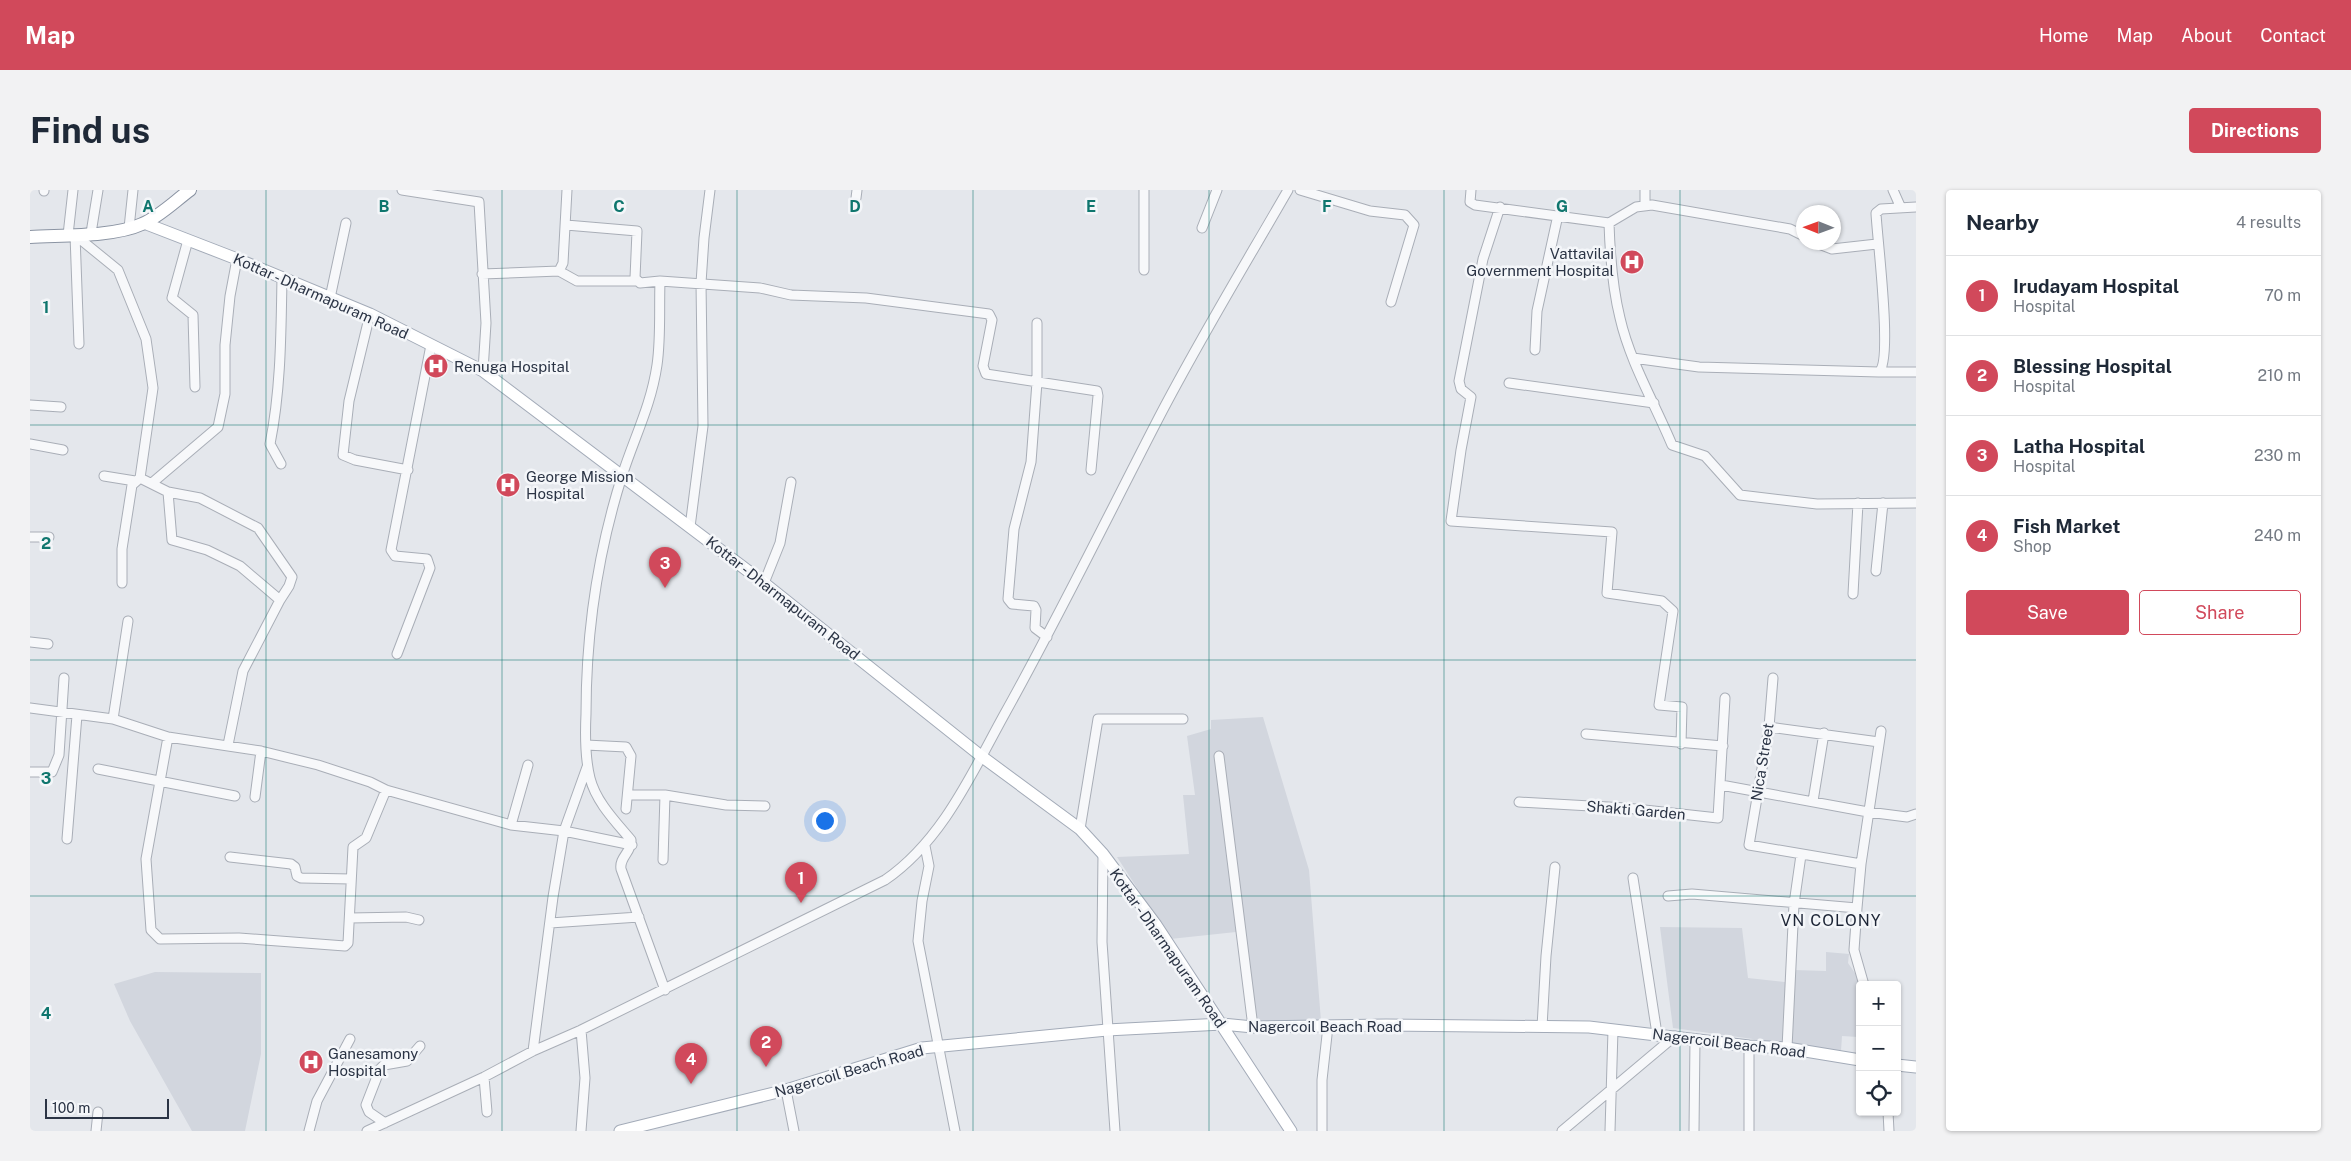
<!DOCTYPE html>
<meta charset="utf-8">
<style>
body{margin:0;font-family:"Public Sans",sans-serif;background:#f2f2f3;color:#1f2937}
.controls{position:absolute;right:15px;bottom:15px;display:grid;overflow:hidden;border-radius:5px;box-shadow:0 1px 4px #0004}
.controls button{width:45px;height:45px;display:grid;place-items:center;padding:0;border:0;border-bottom:1px solid #e0e1e3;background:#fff;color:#1f2937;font:25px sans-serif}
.compass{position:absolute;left:1766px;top:15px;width:45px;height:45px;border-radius:50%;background:#fff;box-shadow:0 1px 4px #0004;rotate:271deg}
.scale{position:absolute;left:15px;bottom:12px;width:124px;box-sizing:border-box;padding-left:5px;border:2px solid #2b3445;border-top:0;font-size:14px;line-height:18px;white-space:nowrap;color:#2b3445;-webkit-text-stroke:4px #f4f6f9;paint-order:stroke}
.you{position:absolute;left:794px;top:630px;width:18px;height:18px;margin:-12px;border:4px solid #fff;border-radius:50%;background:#1a73e8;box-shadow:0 0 0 8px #1a73e833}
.badge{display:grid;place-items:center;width:32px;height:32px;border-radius:50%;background:#d1495b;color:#fff;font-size:16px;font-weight:700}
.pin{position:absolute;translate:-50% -41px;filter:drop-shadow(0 1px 2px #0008)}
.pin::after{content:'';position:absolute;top:26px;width:18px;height:15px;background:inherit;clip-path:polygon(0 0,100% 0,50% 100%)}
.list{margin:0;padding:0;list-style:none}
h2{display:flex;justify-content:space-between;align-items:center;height:65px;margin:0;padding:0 20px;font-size:21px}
h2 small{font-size:16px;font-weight:400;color:#747a83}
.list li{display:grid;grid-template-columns:32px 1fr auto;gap:15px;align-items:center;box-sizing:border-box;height:80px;padding:0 20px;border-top:1px solid #e0e1e3}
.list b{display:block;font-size:19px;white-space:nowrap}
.list p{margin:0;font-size:16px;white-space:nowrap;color:#747a83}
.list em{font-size:16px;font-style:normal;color:#747a83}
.actions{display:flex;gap:10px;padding:15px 20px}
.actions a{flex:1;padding:11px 0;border:1px solid #d1495b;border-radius:5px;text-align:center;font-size:18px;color:#d1495b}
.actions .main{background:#d1495b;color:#fff}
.icon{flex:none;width:28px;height:28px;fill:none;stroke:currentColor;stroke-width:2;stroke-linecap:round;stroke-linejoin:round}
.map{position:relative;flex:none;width:1886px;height:941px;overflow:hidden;border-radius:5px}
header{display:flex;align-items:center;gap:30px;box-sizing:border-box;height:70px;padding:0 25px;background:#d1495b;color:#fff}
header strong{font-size:24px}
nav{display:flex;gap:28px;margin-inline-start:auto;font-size:18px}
.intro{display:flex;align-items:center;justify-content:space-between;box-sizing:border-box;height:120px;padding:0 30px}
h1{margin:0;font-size:35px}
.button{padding:12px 22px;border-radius:5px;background:#d1495b;color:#fff;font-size:18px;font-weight:700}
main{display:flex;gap:30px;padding:0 30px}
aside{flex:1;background:#fff;border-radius:5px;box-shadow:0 1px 4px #0004}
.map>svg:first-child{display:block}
</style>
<header>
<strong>Map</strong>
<nav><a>Home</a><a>Map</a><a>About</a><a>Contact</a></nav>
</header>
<div class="intro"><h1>Find us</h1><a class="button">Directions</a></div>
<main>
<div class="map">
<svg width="1886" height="941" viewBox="0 0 1886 941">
<rect width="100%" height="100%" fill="#e4e7ec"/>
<path fill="#d2d6de" d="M1233,527L1279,680L1291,831L1218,835L1206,742L1140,749L1087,667L1159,664L1153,605H1165L1157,546L1181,539V530Z
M1630,737L1712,738L1718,788L1763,793L1764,780L1796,781V762L1819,764L1818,773L1831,792L1828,847L1812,846L1811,861L1643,838Z
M125,782L231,783V864L215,941H162L100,831L84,794Z"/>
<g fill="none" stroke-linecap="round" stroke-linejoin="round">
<defs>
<path id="minor" d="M372,0L449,12L456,133L453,181
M1270,0L1340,21L1375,25L1384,35L1361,112
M1441,0L1440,12L1445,15L1579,33C1580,65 1582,96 1590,128C1600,172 1625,214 1642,255L1675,266L1710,305L1787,314L1886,313
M1863,0L1871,18
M14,1V0
M826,8L827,0
M1615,15V0
M1470,17L1453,69L1429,191L1431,199L1441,207L1431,260L1421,331L1582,342L1577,403L1632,411L1643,421L1629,515L1652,517L1651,554
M1579,33L1606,17L1622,15L1760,39L1774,46
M536,35L607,41L605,88L610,93L630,91L730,98L761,105L836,108L959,124L962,130L953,176L956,184L1067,201L1068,206L1061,280
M99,38L103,0
M1172,38L1187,0
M61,43L68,0
M38,45L43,0
M45,45L88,80L116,149L123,198L110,288L138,302
M45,45L49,154
M158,50L142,108L163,125L165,197
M1784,52L1802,59L1847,54
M1114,80V0
M529,81L547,91H607
M452,84L529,81L533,73L537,0
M630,91C629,119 631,148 627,175C621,216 604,248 592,286C568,362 556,444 556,524C555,545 555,568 560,588C566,612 586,632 601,650C602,662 589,667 591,679L635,800
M300,108L316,33
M340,124L319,211L313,265L325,270L378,280
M1007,133V192L1001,272L984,339L978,409L982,414L1004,416L1006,420L1005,438L1017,447
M1505,160L1507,121L1528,25
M1603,168L1669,177L1849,182C1863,170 1847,48 1846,23L1851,19L1886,17
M1849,182H1886
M1479,193L1624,213
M0,215L31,217
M0,254L33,260
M251,274L240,254C251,199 251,143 252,87
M74,286L105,291
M122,293L188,237L195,204V155L200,106L207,69
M660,337L673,236L671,93L674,48L680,0
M0,347H19
M1846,381L1853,313
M92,393V359L102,295L110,288
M734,393L750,353L761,292
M1823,404L1828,313
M0,452L18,454
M367,464L400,378L397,369L365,366L361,360L401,155
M1743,488L1739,537L1719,655L1831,674
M0,518L83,529L138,547L231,561L288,575L340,592L356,600L481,635L534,641L602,655
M83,529L98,431
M1739,537L1849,552
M1556,544L1693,556
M138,547L116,669L121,740L130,749L209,748L315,756L318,753L323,657L336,648L356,600
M198,555L213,481L250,410L259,396L262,387L228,338L170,308L138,302L142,350L177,360L210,376L250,410
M556,555L596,557L601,566L596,619
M1189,566L1223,837
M68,579L205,606
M0,582H22L29,565L34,488
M1691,595L1838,622L1877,627L1886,624
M598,605H635L696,615L735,616
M225,607L231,561
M1783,611L1794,543
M1489,612L1596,618L1688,628L1695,508
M481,635L498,575
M1050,639L1068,529H1153
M37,649L47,525
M895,656L899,676L892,711L888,751L925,941
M1073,664L1072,752L1085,941
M200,667L261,674L265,677L267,686L271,688L321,689
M633,670L635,605
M1603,688L1627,844
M1638,706L1662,704L1827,718
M320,728L376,727L389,730
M520,733L609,727
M1834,795L1824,760L1827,718L1831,674L1851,541
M1512,837L1516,766L1525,677
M551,840L555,888L551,941
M1757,858L1764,714L1771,665
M503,861L523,707L534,641L557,577
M454,887L457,922
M756,900L764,941
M1858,922L1859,941
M355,933L339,922L336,915L350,879L354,875L377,871L390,856
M66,941L68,922
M279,941L287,911L320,849
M337,941L454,887L503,861L551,840L855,690C912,651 942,583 974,525C1027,430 1075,332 1125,235C1166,155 1213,78 1258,0
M1292,941V890L1298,836
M1532,941L1645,846
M1580,941L1583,840
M1664,941L1665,849
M1719,941V856"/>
<path id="major" d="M114,33L207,69L340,124L453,181L734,393L951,566L1050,639L1073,664L1126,735L1261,941
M1867,875L1886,877
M590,941L756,900L892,858L1077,840L1192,834L1223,837L1356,835L1559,837L1719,856L1757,858L1830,870"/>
<path id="highway" d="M0,47C32,45 84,47 112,34C129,27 145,11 160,0"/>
</defs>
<use href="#minor" stroke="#a9aeb7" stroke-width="11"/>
<use href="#major" stroke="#a3abb8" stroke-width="13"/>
<use href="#highway" stroke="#8b94a3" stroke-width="14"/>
<use href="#minor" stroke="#f7f8fa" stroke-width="9"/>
<use href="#major" stroke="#fff" stroke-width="11"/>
<use href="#highway" stroke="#fff" stroke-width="12"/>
</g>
<path fill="none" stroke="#0f766e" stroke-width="1" stroke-opacity="0.55" d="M236,0V941M472,0V941M707,0V941M943,0V941M1179,0V941M1414,0V941M1650,0V941M0,235H1886M0,470H1886M0,706H1886"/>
<defs>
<symbol id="hospital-disc" viewBox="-11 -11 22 22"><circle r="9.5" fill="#d1495b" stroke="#f4f6f9"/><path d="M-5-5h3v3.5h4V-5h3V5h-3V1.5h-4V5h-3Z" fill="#fff"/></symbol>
</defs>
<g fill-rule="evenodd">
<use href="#hospital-disc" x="1588" y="58" width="28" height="28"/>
<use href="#hospital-disc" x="392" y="162" width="28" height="28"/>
<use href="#hospital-disc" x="464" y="281" width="28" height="28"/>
<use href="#hospital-disc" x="267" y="858" width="28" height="28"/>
</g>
<g text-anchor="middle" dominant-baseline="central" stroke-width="5" stroke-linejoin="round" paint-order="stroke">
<g font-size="15" fill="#2b3445" stroke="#f4f6f9" text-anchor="start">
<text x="1584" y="63" text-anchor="end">Vattavilai<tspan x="1584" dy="17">Government Hospital</tspan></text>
<text x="424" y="176">Renuga Hospital</text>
<text x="496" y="286">George Mission<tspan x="496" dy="17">Hospital</tspan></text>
<text x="298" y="863">Ganesamony<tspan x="298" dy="17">Hospital</tspan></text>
</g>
<g font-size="15" fill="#2b3445" stroke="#f4f6f9">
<text transform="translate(291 106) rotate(24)">Kottar - Dharmapuram Road</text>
<text transform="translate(753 408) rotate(38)">Kottar - Dharmapuram Road</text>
<text transform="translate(1732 572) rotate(-81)">Nica Street</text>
<text transform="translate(1606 620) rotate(5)">Shakti Garden</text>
<text transform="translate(1138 758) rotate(55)">Kottar - Dharmapuram Road</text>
<text x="1295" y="836">Nagercoil Beach Road</text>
<text transform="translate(1699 853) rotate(7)">Nagercoil Beach Road</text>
<text transform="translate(819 881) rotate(-16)">Nagercoil Beach Road</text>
</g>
<g font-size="16" letter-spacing="1" fill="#1d2536" stroke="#f4f6f9">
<text x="1801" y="730">VN COLONY</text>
</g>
</g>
<g font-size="16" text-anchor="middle" font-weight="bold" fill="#0f766e" stroke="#f4f6f9" stroke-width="5" stroke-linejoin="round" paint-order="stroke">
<text x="118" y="22">A</text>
<text x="354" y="22">B</text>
<text x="589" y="22">C</text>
<text x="825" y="22">D</text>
<text x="1061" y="22">E</text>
<text x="1297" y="22">F</text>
<text x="1532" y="22">G</text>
<text x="16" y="123">1</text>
<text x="16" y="359">2</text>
<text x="16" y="594">3</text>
<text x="16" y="829">4</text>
</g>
</svg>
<div class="controls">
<button>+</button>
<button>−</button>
<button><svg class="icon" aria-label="locate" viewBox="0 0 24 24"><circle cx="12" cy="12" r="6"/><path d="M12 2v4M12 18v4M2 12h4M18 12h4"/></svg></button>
</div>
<svg class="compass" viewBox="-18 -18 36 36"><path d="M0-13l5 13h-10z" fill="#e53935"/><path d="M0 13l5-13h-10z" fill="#747a83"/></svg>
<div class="scale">100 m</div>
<div class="you"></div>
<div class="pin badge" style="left:771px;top:713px">1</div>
<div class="pin badge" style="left:736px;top:877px">2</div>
<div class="pin badge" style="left:635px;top:398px">3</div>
<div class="pin badge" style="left:661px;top:894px">4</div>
</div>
<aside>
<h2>Nearby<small>4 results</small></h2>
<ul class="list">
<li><span class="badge">1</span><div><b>Irudayam Hospital</b><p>Hospital</p></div><em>70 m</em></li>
<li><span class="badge">2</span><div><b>Blessing Hospital</b><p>Hospital</p></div><em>210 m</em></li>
<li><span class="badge">3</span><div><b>Latha Hospital</b><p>Hospital</p></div><em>230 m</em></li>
<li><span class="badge">4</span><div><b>Fish Market</b><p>Shop</p></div><em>240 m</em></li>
</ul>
<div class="actions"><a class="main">Save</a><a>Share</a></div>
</aside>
</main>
